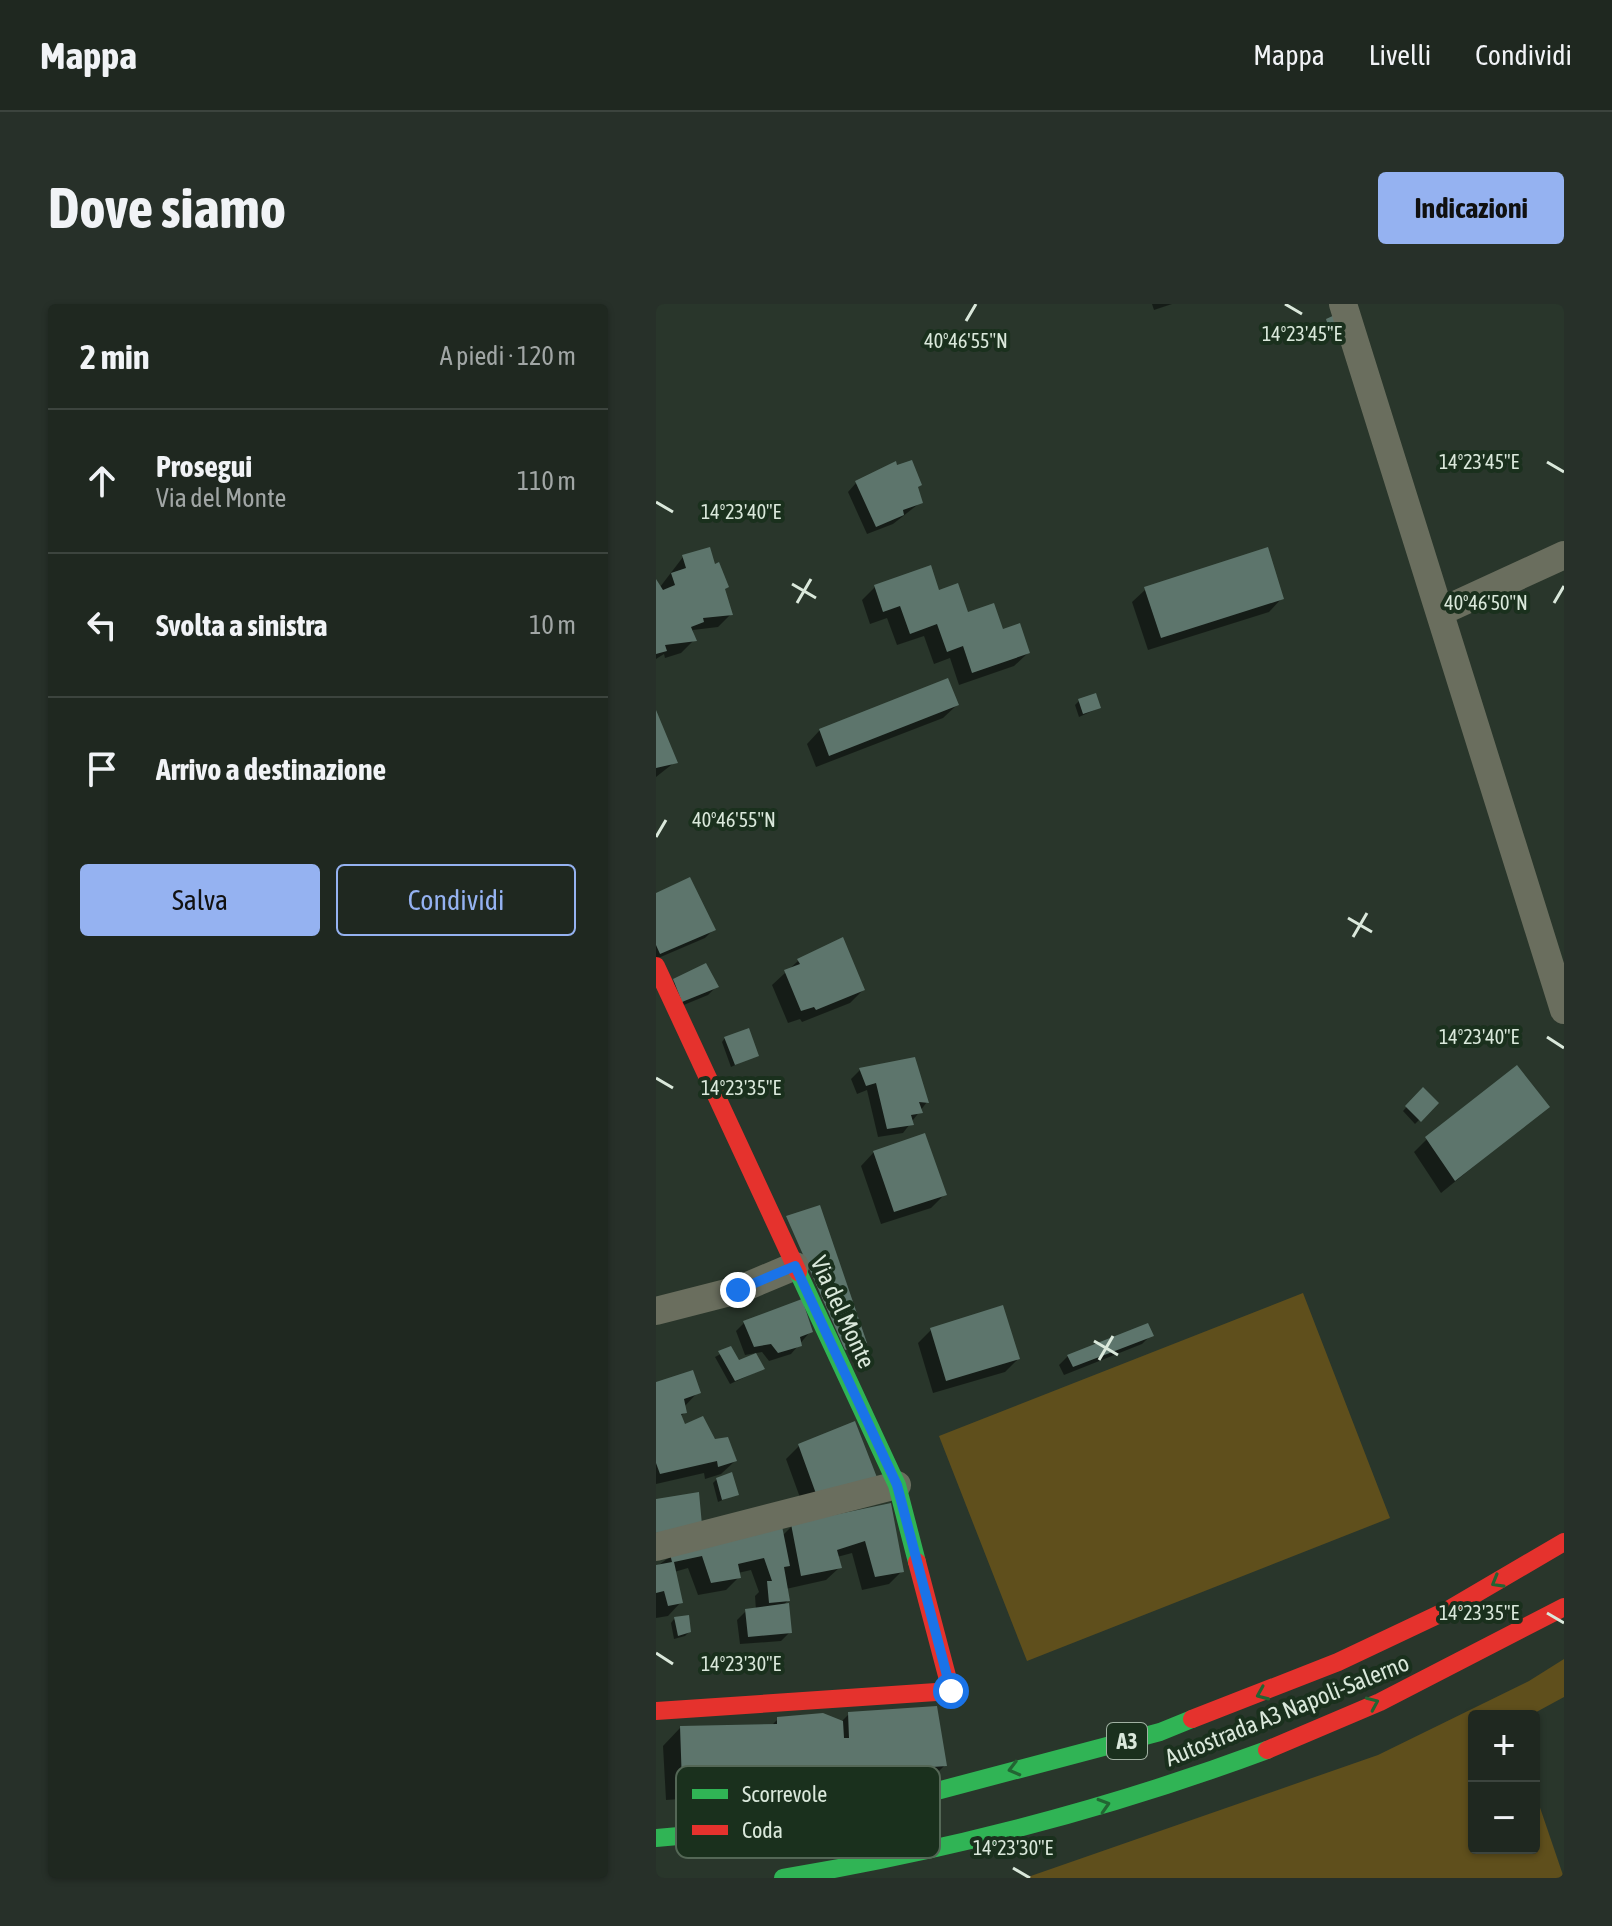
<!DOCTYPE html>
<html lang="it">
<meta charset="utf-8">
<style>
body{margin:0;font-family:"Asap Condensed",sans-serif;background:#273029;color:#f1f3f6}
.controls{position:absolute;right:24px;bottom:24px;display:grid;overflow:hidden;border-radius:8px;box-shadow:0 2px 6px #0004}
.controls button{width:72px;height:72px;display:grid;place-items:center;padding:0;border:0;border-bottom:2px solid #3c443e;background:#1f2820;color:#f1f3f6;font:40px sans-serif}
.stop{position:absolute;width:24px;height:24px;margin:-18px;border:6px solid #1a73e8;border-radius:50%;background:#fff}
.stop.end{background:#1a73e8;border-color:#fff;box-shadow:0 2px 8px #0008}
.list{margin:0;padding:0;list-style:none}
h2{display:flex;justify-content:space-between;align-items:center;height:104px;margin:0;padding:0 32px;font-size:34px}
h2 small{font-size:26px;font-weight:400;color:#a1a6a5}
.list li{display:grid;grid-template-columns:52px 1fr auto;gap:24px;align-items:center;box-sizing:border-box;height:144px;padding:0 32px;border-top:2px solid #3c443e}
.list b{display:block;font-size:30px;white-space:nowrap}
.list p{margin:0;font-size:26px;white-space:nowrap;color:#a1a6a5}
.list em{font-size:26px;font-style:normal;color:#a1a6a5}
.actions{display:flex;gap:16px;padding:24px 32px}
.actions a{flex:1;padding:18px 0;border:2px solid #95b2f1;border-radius:8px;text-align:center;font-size:28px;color:#95b2f1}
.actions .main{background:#95b2f1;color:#111}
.icon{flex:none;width:44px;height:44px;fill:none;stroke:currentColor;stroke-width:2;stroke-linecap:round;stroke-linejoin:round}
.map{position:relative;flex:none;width:908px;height:1574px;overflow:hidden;border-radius:8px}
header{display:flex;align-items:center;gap:48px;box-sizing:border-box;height:112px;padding:0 40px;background:#1f2820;border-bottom:2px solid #3c443e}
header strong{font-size:38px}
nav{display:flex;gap:44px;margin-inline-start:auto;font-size:28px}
.intro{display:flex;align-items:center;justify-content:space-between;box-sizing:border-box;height:192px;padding:0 48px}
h1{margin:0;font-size:56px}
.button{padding:20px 36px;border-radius:8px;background:#95b2f1;color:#111;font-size:28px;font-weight:700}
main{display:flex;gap:48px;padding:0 48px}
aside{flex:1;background:#1f2820;border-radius:8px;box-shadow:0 2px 6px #0004}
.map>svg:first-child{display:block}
</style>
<header>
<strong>Mappa</strong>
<nav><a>Mappa</a><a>Livelli</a><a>Condividi</a></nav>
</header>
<div class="intro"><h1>Dove siamo</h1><a class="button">Indicazioni</a></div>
<main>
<aside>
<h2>2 min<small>A piedi · 120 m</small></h2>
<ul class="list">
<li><svg class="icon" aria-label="ahead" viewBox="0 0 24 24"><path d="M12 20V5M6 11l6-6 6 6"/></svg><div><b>Prosegui</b><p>Via del Monte</p></div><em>110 m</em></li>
<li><svg class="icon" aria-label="left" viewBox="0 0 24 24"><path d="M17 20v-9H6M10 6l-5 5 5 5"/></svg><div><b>Svolta a sinistra</b></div><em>10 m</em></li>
<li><svg class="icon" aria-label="arrive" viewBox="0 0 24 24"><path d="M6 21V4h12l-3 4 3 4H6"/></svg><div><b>Arrivo a destinazione</b></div></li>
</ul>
<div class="actions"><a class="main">Salva</a><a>Condividi</a></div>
</aside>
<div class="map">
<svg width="908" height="1574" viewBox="0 0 908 1574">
<rect width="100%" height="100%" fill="#29362b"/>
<path fill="#5f4f1c" d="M647,989L734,1214L371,1357L283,1132Z
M908,1355V1393L873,1412H818V1544H878V1486L908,1574H369L722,1451L873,1377Z"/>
<path fill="#0007" d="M496,0H516L498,6Z
M671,17L686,28L671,35L667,21Z
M200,179L260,184L265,198L237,220L211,230L192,188Z
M27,253L67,286L75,310L62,323L37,326L38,336L25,349L9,354L8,350L0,355V277L4,283Z
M219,283L282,288L372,349L358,362L303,381L294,354L278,360L268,332L241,341L231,314L214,320L206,296Z
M490,285L626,294L613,308L492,346L476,298Z
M423,397L443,404L423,413L419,401Z
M301,401L287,414L160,463L151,440L164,426Z
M0,411L19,458L0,473Z
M0,591L57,626L49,634L0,655Z
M142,657L207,686L194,699L146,718L144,715L132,719L116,681Z
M18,677L61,682L52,691L18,705Z
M69,734L100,751L75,763L66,738Z
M204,766L271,798L247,829L222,833L211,786L201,790L195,775Z
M767,786L780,799L759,820L747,807Z
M891,803L785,889L758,848L771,835Z
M218,848L288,891L275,904L225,920L205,862Z
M88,1019L154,1028L135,1050L113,1057L106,1048L89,1051L80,1027Z
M275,1026L362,1055L349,1068L277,1089L262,1039Z
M495,1031L486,1040L408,1071L403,1061L412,1052Z
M74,1045L82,1059L107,1065L74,1080L59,1053Z
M0,1080L42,1088L28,1103L29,1108L24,1113L28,1122L58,1137L79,1157L65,1170L49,1175L48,1169L0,1180Z
M143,1142L207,1189L150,1210L130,1155Z
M61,1175L80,1190L62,1198L57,1179Z
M233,1201L246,1267L233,1280L206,1286L196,1249L181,1253L184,1263L170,1276L130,1285L132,1296L127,1302L134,1328L125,1337L84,1340L81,1316L90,1307L100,1306L99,1292L103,1288L95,1266L82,1269L83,1273L70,1286L42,1291L32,1264L18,1268L25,1298L12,1312L0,1314V1263L15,1252L126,1232L136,1222Z
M18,1315L33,1328L29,1332L18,1335L15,1319Z
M193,1410L289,1461L272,1478L10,1496L7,1442L24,1424L115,1422L122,1415L185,1418Z"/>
<path fill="#5d756c" d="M681,10L688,28L675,33L670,15Z
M256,156L266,181L262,183L267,199L247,206L248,211L220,223L199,177L240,157L241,161Z
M54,243L59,260L63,258L73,283L69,285L77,311L47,314L48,318L35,323L41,337L9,341L11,347L0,350V275L7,286L19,281L15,269L30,264L26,251Z
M612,243L628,295L505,334L488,283Z
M275,261L283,286L302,279L312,308L338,299L347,325L364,319L374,349L316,369L307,342L291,348L281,320L254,330L244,302L227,308L218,281Z
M292,374L303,401L173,452L163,425Z
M440,389L445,404L427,410L422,395Z
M0,406L22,459L0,464Z
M34,573L60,626L4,650L0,641V589Z
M187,633L209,686L160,706L158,703L145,707L128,666L144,660L141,655Z
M50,659L63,683L26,698L17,675Z
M93,724L103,752L79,761L68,733Z
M259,753L273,799L263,798L267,809L255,811L258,821L231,825L220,779L210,782L203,764Z
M861,761L894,803L799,877L769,833Z
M767,783L783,799L765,818L749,802Z
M269,829L291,891L238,908L217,847Z
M164,901L211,1039L189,1046L130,912Z
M146,995L157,1028L144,1033L146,1042L122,1049L115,1040L98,1043L87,1017Z
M347,1001L364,1055L290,1077L274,1024Z
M492,1019L498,1032L417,1063L411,1051Z
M75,1042L83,1056L100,1049L109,1065L79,1077L62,1047Z
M37,1066L45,1089L28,1095L31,1109L25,1110L29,1120L47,1112L59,1135L72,1133L81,1157L62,1163L61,1157L4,1170L0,1159V1078Z
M199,1117L222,1176L163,1198L142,1140Z
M76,1168L83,1191L66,1196L60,1174Z
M43,1188L46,1221L0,1229V1195Z
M235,1199L248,1268L219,1273L209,1237L181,1246L186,1264L145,1272L135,1220Z
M126,1222L134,1262L128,1263L134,1297L113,1299L111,1277H116L108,1254L82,1260L85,1274L55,1279L46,1252L18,1258L27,1299L12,1302L8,1287L0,1289V1261L16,1258L14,1250Z
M133,1299L136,1329L92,1333L89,1305Z
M33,1311L35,1328L22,1332L18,1313Z
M281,1402L291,1462L26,1480L24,1422L121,1420V1413L167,1409L187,1417L188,1434H193L192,1408Z"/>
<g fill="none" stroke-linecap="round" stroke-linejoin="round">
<path stroke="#6a6e5e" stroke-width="28" d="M687,0L908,706
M784,308L908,251
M0,1007L82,986L139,962
M0,1243L241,1181"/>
<path stroke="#30b455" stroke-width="18" d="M142,968L241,1181L261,1258
M0,1534L100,1525L194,1510L504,1428L536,1415
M127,1574C294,1546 453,1505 611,1446"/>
<path stroke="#e5322d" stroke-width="18" d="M0,662L142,968
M0,1407L295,1387L261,1258
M536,1415L682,1358L792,1306L908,1238
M611,1446L724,1398L908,1303"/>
</g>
<defs><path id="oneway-chevron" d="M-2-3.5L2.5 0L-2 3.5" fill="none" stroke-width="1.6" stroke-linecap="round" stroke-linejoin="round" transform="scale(2)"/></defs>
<g stroke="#236533">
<use href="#oneway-chevron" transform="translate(841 1278) rotate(150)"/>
<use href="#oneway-chevron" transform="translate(606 1390) rotate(157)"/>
<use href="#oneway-chevron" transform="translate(717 1399) rotate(-24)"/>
<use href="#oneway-chevron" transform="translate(358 1465) rotate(165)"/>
<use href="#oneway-chevron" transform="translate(448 1501) rotate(-17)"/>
</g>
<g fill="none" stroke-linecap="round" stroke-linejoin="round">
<path stroke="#1a73e8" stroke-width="10" d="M82,986L139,962L241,1181L295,1387"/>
</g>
<path fill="none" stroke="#dae8db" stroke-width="3" d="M629,0L646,10M310,17L320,0M891,158L908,168M0,198L17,208M136,280L160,294M141,299L155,275M898,299L908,282M0,533L10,516M692,614L716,628M697,633L711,609M891,733L908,744M0,774L17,784M438,1037L462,1051M443,1056L457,1032M891,1309L908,1319M0,1349L17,1360M357,1564L374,1574"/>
<g text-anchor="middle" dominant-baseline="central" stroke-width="8" stroke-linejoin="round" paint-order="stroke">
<rect fill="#1a301d" stroke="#a0b1a2" stroke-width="2" x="451" y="1419" width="40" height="36" rx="6"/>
<g font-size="22" font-weight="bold" fill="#dae8db">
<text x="471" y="1437">A3</text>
</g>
<g font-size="24" fill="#dae8db" stroke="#1a301d">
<text transform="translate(187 1008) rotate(65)">Via del Monte</text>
<text transform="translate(631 1406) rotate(-22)">Autostrada A3 Napoli-Salerno</text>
</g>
</g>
<rect x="20" y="1462" width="264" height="92" rx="12" fill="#1a301d" stroke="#546756" stroke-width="2"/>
<rect x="36" y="1485" width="36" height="10" fill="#30b455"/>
<rect x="36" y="1521" width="36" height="10" fill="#e5322d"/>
<g font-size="22" fill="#dae8db">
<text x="86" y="1498">Scorrevole</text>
<text x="86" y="1534">Coda</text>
</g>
<g font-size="20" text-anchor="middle" fill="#dae8db" stroke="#1a301d" stroke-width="8" stroke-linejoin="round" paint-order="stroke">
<text x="646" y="37">14°23'45"E</text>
<text x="310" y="44">40°46'55"N</text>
<text x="823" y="165">14°23'45"E</text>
<text x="85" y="215">14°23'40"E</text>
<text x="830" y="306">40°46'50"N</text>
<text x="78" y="523">40°46'55"N</text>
<text x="823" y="740">14°23'40"E</text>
<text x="85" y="791">14°23'35"E</text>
<text x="823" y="1316">14°23'35"E</text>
<text x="85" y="1367">14°23'30"E</text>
<text x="357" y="1551">14°23'30"E</text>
</g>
</svg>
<div class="controls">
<button>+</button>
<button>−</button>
</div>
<div class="stop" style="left:295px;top:1387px"></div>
<div class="stop end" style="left:82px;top:986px"></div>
</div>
</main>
